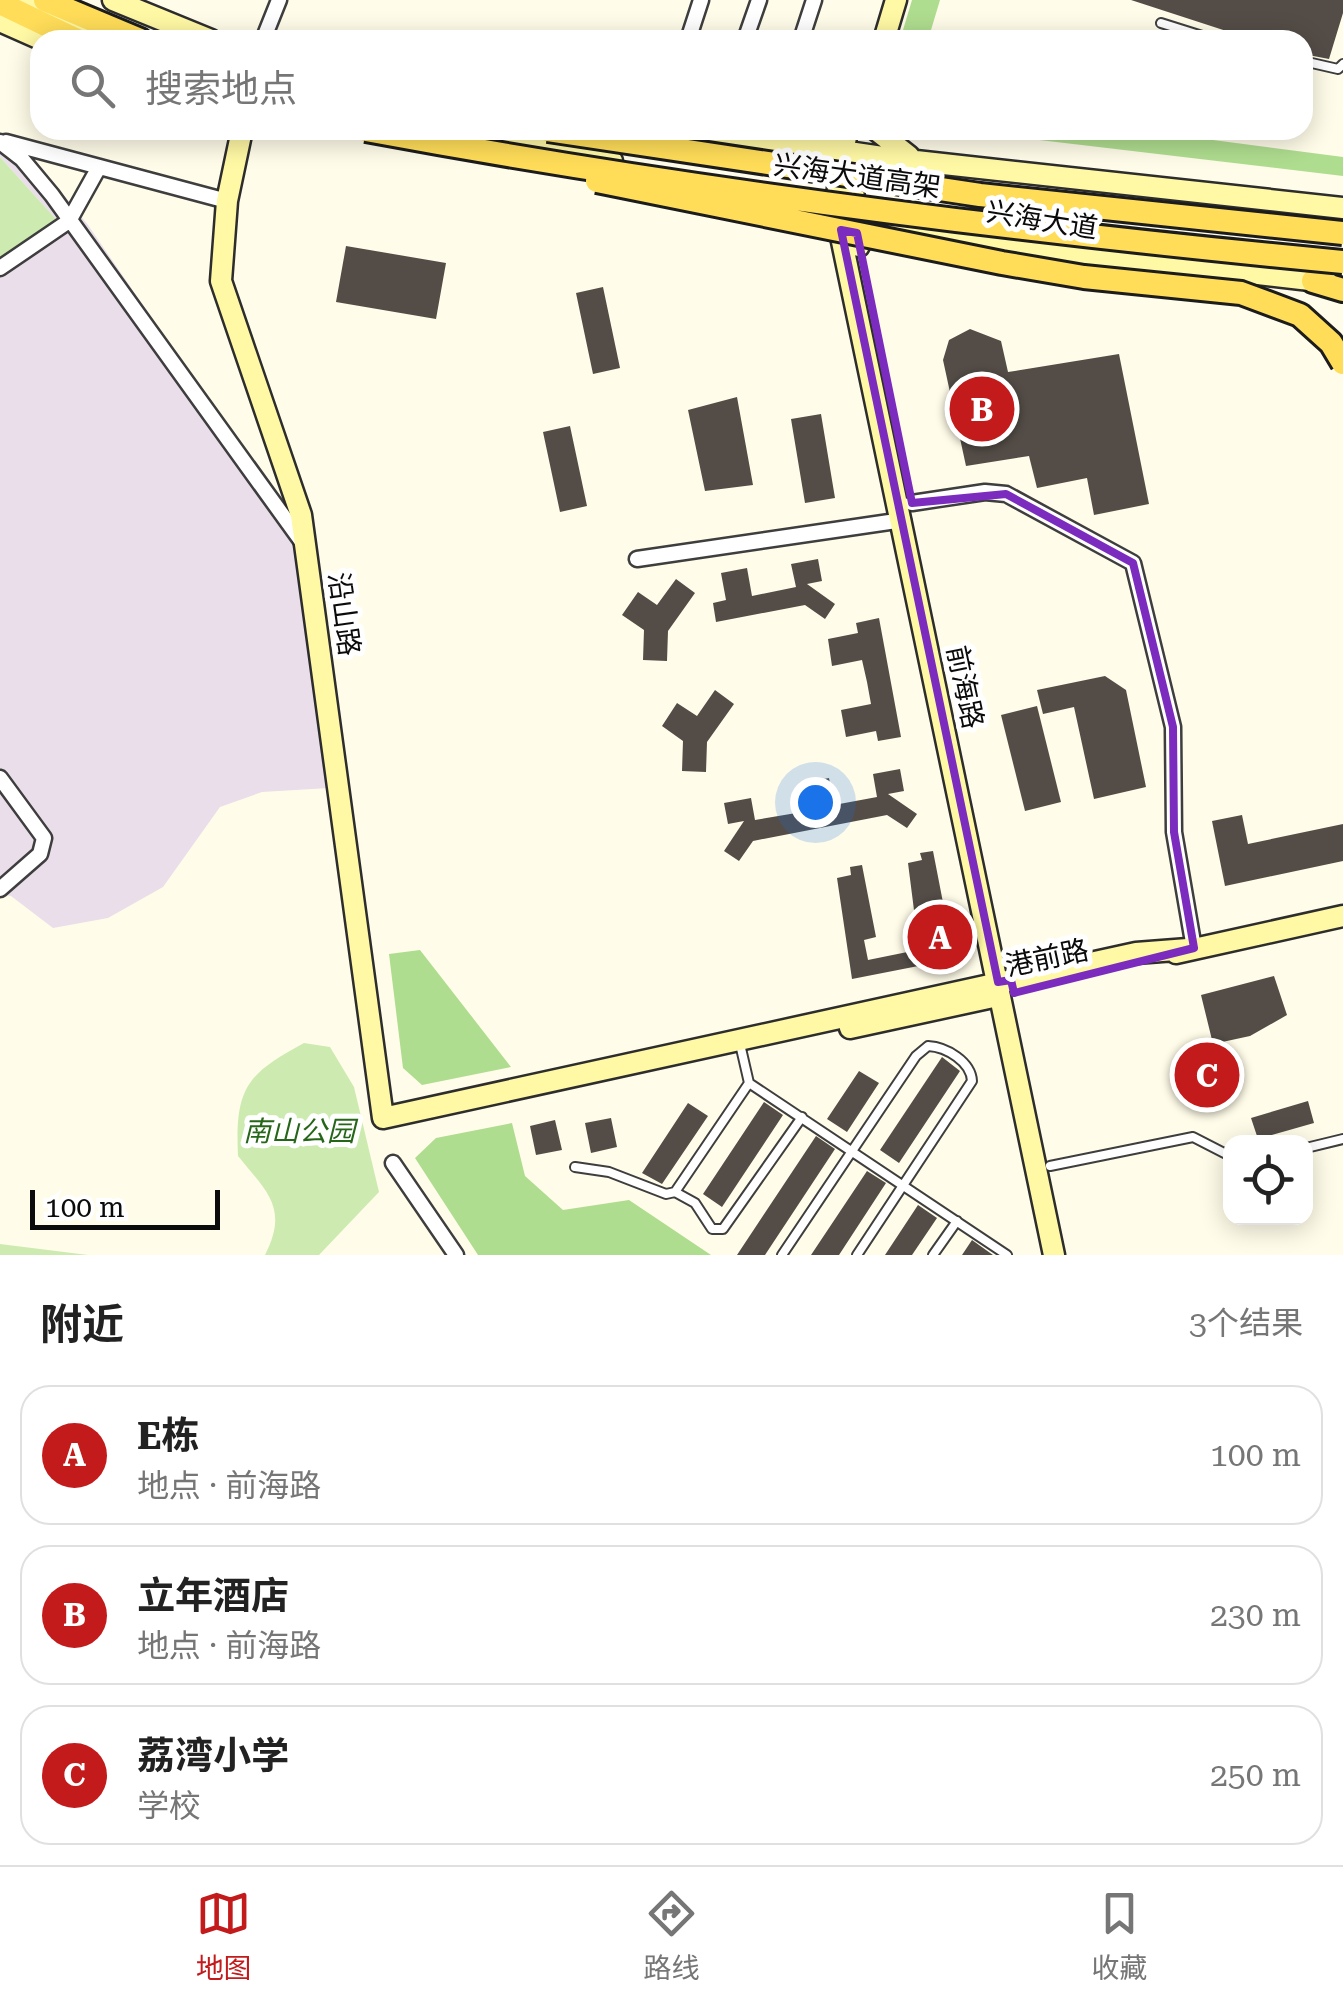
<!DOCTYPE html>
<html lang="zh">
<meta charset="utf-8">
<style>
body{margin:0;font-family:"Roboto Serif","Noto Sans SC",serif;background:#f2f2f2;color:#222}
.controls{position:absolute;right:30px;bottom:30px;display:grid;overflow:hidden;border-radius:20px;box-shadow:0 5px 25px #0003}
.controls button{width:90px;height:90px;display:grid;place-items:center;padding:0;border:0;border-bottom:2px solid #e0e0e0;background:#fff;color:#222;font:50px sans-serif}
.scale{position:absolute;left:30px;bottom:25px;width:190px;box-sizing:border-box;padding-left:10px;border:5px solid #0b0b0b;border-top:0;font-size:28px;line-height:35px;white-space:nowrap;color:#0b0b0b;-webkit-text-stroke:8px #fff;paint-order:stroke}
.you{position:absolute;left:815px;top:802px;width:35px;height:35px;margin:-25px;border:8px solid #fff;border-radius:50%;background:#1a73e8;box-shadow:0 0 0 15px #1a73e833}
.badge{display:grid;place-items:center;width:65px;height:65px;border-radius:50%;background:#c31b1c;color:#fff;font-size:32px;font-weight:700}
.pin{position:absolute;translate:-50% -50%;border:5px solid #fff;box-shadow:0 2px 10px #0006}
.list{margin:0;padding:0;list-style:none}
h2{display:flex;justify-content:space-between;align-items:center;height:130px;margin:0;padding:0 40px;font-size:42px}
h2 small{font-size:32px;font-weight:400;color:#767676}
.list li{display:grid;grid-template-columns:65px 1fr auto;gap:30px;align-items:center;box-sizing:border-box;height:140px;margin:0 20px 20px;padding:0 20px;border:2px solid #e0e0e0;border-radius:30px}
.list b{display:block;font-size:38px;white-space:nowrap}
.list p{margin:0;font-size:32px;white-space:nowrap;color:#767676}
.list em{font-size:32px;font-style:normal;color:#767676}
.icon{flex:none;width:55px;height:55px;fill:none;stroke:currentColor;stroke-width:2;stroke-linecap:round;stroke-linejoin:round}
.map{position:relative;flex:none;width:1343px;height:1255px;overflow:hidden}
.search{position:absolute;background:#fff;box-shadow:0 5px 25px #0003;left:30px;right:30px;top:30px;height:110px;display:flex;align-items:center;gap:25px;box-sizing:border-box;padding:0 35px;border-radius:30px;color:#767676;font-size:38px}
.sheet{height:610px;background:#fff}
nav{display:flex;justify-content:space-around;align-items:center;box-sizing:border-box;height:140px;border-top:2px solid #e0e0e0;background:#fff;font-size:28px;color:#767676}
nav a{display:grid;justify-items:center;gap:5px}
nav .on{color:#c31b1c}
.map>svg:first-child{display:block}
</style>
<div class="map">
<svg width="1343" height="1255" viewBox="0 0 1343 1255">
<rect width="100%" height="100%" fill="#fffce9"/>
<path fill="#eadeeb" d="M0,134L33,157L88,225L296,528L329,788L262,792L220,807L163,887L108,918L53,928L11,896L0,894V273L64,228L0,157Z"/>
<path fill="#cdebb1" d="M0,157L64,228L0,273Z
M304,1043L330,1047L354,1087L379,1192L319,1255H265C289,1208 267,1192 238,1156C235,1089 246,1074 304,1043Z
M0,1244L88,1255H0Z"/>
<path fill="#afdd8f" d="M912,0H940L928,40H900Z
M955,130H1137L1343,157V176Z
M420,950L511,1067L422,1085L403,1068L389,954Z
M512,1123L525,1176L563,1210L629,1200L711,1255H478L415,1158L436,1138Z"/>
<path fill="#544d47" d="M1131,0H1343V13L1329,59L1303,54V40H1254Z
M346,246L446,263L436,319L336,302Z
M603,287L620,368L593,374L576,293Z
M970,329L1001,341L1008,372L1119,354L1149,504L1094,515L1087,478L1037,488L1029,456L966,466L943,360L949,340Z
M737,397L753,485L705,491L688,410Z
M821,414L835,498L805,503L791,419Z
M570,426L587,506L560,512L543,432Z
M818,559L822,581L807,584L835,604L825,619L805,605L716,622L713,603L726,600L721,573L747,568L752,596L796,587L791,564Z
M676,579L695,593L668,631L667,661L643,660L644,630L622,615L638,592L657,605Z
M879,618L901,737L878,741L876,731L846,737L841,710L871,704L867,682L862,660L832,666L828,639L858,633L856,623Z
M1105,676L1126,690L1146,787L1094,799L1074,707L1043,714L1037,690Z
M715,690L734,704L707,742L706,772L682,771L683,741L662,726L677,703L697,716Z
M1037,706L1061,802L1025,811L1001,715Z
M900,769L904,791L888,794L917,814L907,828L887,815L753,841L739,861L724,851L744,821L728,824L724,803L751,798L755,820L808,811L802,783L829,778L834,805L877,797L873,774Z
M1242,815L1248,844L1343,824V861L1225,886L1212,821Z
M933,851L954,959L852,979L837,878L851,875L850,867L862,865L876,937L864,940L868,960L932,947L927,922L915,918L908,863L922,860L920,853Z
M1274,976L1287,1015L1250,1036L1213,1044L1201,995Z
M942,1057L960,1071L899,1163L880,1150Z
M859,1071L879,1083L847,1132L827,1119Z
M1308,1101L1314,1123L1258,1139L1251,1118Z
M764,1102L783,1115L722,1207L703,1194Z
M688,1103L708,1116L662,1184L642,1173Z
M611,1118L617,1147L591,1153L585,1123Z
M555,1120L562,1150L536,1155L530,1126Z
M816,1136L835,1149L765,1255H737Z
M867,1171L886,1183L839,1255H811Z
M918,1205L937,1218L912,1255H885Z
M972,1240L993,1255H962Z"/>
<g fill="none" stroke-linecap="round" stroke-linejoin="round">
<defs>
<path id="lane" d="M1161,23L1215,40
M1303,61L1338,69L1343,64
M740,1044L749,1083
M1306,1148L1343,1139
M1050,1166L1193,1137L1230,1156
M575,1167L609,1172L666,1194L675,1192L749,1083L1007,1255
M1230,1180V1179
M675,1192L695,1203L712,1229H723L802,1117
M782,1255L916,1056L928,1046C947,1047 971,1062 972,1081L857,1255
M933,1255L957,1221"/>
<path id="street" d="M263,40L279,0
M688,40L701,0
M745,40L759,0
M801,40L814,0
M0,142L22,159L52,195L302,542
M6,142L227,201
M0,268L69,221L99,167
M912,503L985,492L1006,494L1133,563L1173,727L1174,832L1194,948
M637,559L903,520
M0,778L44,838L40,854L0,889
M393,1163L456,1255"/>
<path id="secondary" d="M20,0L105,40
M113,0L211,40
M0,21L43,40
M884,40L896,0
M242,130L227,201L221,281L301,515L383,1118L1136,953L1188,949
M442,130L612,161
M701,130L889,158L1343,208
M847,130L835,208L1054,1255
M876,130L909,156
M850,161L859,246
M890,221L1065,252L1327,282
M1176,953L1343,916
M850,1028L993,997"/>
<path id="primary" d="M45,0L140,40
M0,3L77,40
M1313,281L1343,290"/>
</defs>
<use href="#lane" stroke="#3e3e3e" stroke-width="12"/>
<use href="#street" stroke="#3e3e3e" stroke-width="19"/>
<use href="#secondary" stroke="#2d2d2d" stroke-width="25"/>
<use href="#primary" stroke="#1c1c1c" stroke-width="28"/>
<use href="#lane" stroke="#fff" stroke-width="8"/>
<use href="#street" stroke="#fff" stroke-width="14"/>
<use href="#secondary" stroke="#fff8a4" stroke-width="20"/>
<use href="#primary" stroke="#ffdd59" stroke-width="22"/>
<defs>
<path id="primary-bridge" d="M366,130C689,190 1016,231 1343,262
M548,130L980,195L1343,233
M597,181L1002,263L1084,277L1241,293L1300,315L1331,343L1343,363"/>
</defs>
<use href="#primary-bridge" stroke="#1c1c1c" stroke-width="28" stroke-linecap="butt"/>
<use href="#primary-bridge" stroke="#ffdd59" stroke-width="22"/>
</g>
<path fill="none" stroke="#7b2cbf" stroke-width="8" stroke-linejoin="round" d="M841,230L857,233L912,503L1006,494L1133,563L1173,727L1174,832L1194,948L1014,993L1011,980L998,982Z"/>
<g text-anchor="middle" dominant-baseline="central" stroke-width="10" stroke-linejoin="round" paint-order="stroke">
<g font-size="28" fill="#0b0b0b" stroke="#fff">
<text transform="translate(857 176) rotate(8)">兴海大道高架</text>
<text transform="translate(1042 220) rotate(9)">兴海大道</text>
<text transform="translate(344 614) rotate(82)">沿山路</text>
<text transform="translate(965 687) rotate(78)">前海路</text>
<text transform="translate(1047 958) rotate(-12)">港前路</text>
</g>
<g font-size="28" font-style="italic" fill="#256618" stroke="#fff">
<text x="299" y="1131">南山公园</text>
</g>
</g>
</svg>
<div class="controls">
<button><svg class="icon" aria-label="locate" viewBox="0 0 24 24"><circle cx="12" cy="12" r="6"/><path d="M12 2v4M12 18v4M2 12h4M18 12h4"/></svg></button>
</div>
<div class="scale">100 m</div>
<div class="you"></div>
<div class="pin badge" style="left:940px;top:937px">A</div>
<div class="pin badge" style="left:982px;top:409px">B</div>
<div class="pin badge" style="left:1207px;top:1075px">C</div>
<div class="search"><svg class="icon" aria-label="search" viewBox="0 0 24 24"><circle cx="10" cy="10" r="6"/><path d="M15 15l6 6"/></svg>搜索地点</div>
</div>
<section class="sheet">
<h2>附近<small>3个结果</small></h2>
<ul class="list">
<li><span class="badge">A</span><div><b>E栋</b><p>地点 · 前海路</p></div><em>100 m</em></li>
<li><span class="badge">B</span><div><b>立年酒店</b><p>地点 · 前海路</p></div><em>230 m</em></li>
<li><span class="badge">C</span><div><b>荔湾小学</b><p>学校</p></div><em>250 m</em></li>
</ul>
</section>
<nav>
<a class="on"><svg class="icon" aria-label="map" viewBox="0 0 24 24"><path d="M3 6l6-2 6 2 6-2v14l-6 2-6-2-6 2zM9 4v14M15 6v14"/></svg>地图</a>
<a><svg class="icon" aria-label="directions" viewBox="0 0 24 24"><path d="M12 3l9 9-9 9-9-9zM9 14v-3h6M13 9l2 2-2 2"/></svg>路线</a>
<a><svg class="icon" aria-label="saved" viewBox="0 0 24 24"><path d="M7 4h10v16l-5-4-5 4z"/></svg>收藏</a>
</nav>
